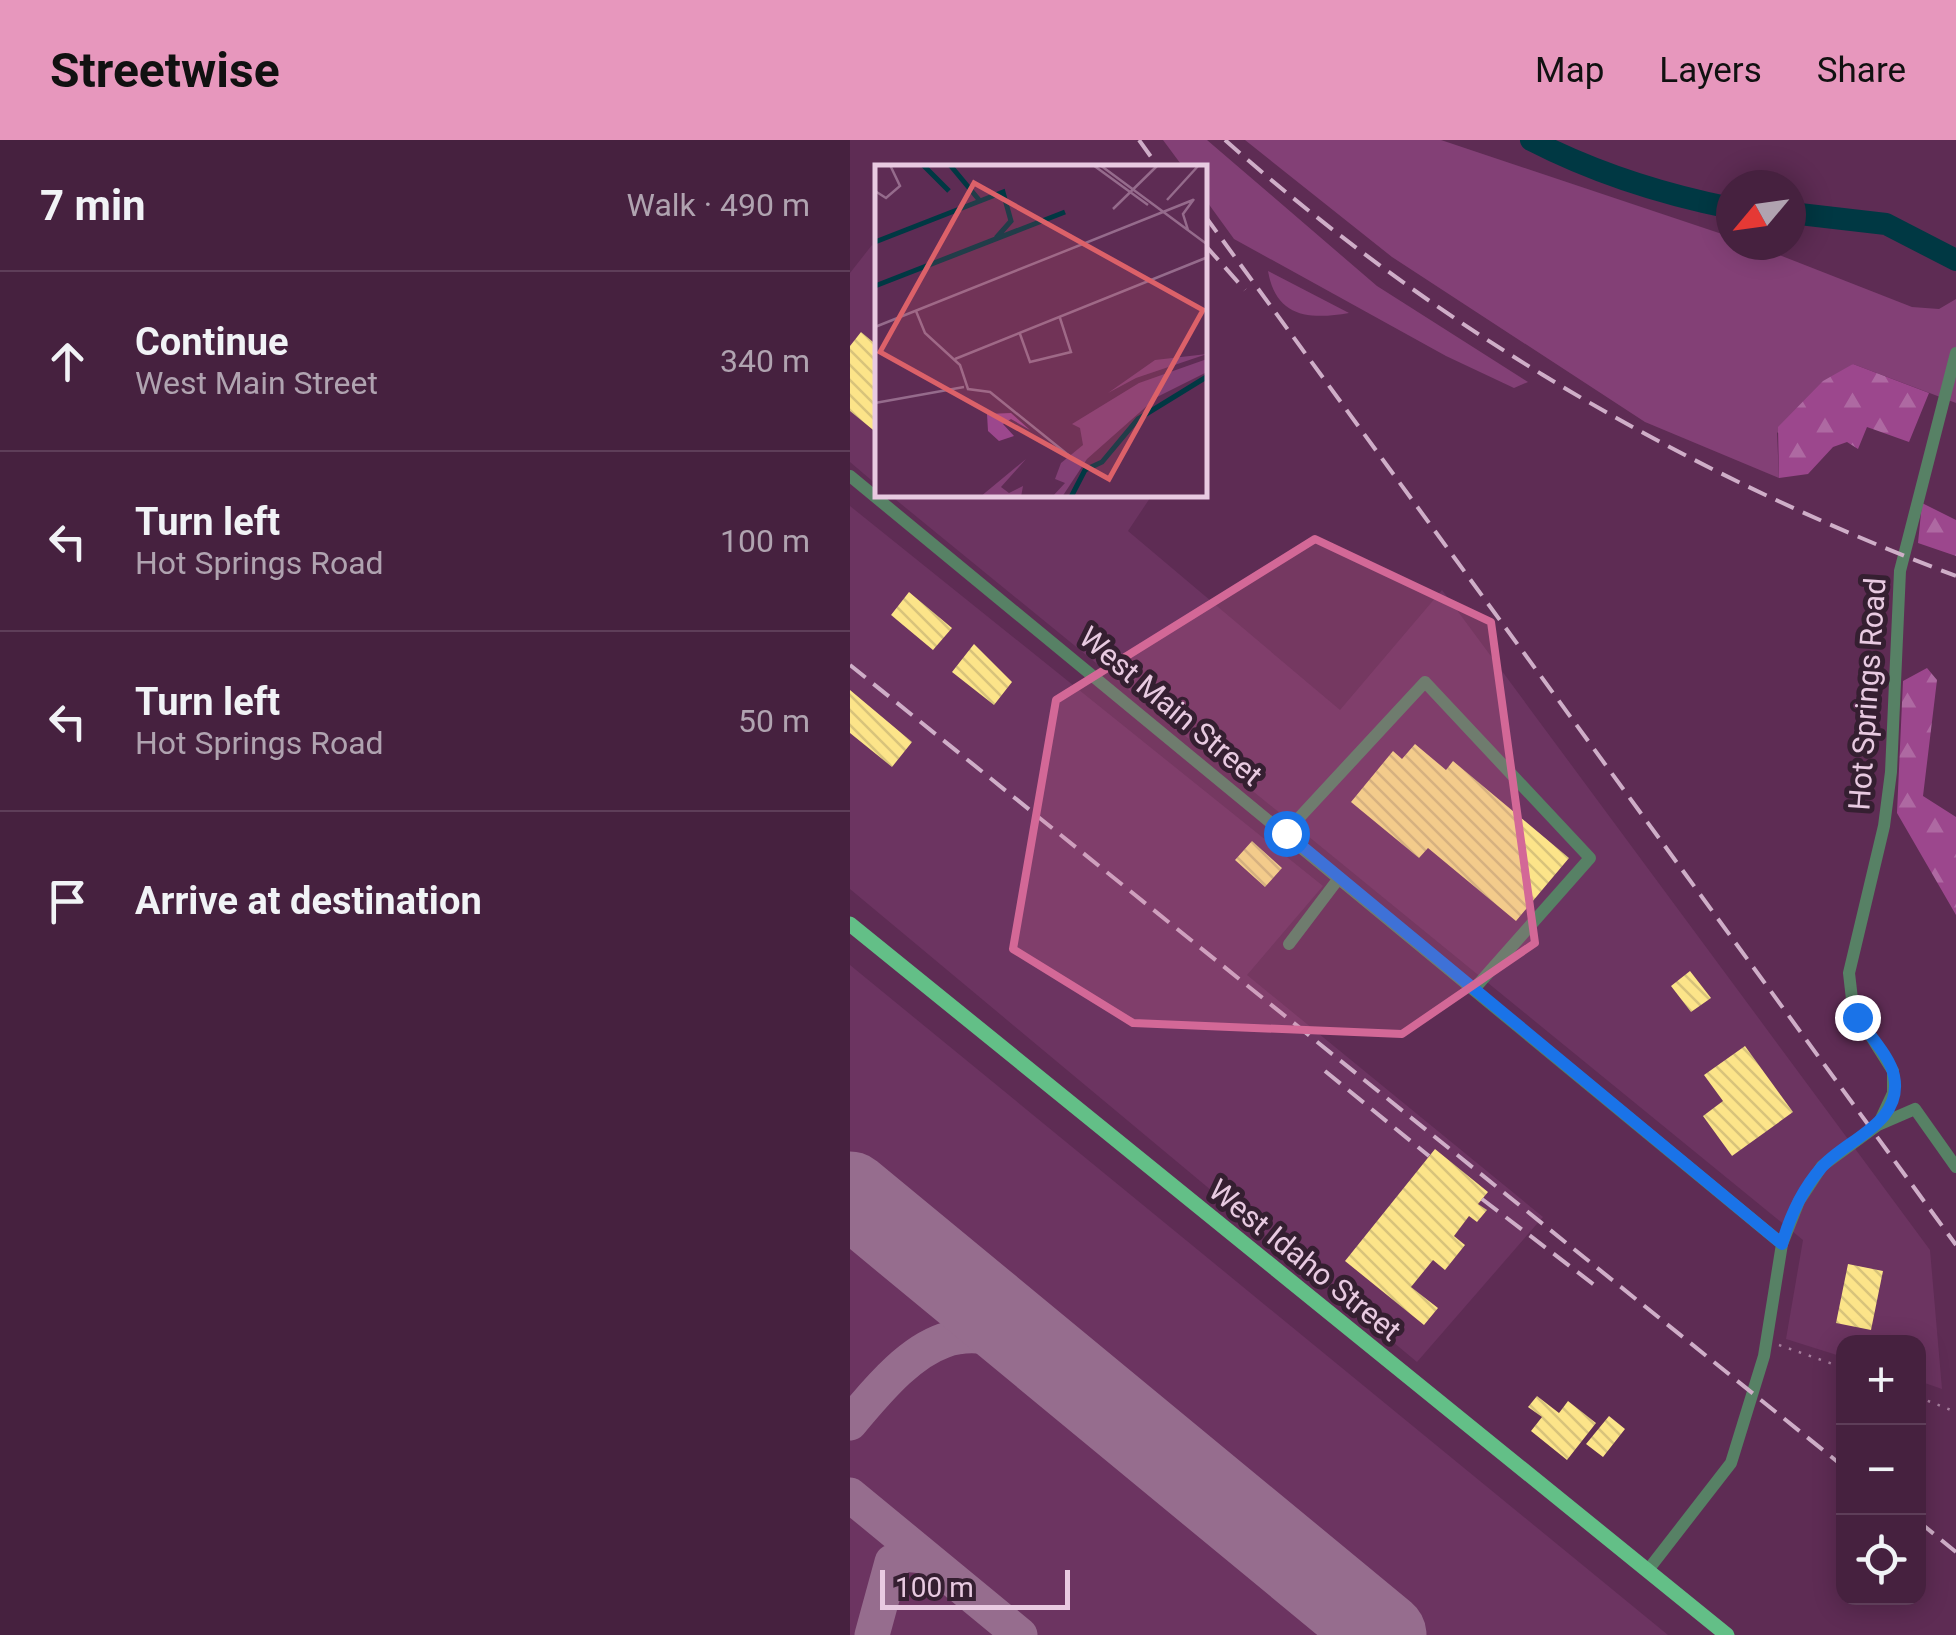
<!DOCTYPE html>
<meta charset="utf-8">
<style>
body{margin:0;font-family:Roboto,sans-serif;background:#4d2946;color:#f1f3f6}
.controls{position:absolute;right:30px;bottom:30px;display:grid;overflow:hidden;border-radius:20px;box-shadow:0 5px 25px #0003}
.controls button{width:90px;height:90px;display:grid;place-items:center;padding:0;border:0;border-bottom:2px solid #5e3e59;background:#46213f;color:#f1f3f6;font:50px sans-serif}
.compass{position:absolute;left:866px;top:30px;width:90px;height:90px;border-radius:50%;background:#46213f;box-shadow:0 5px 25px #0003;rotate:241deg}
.scale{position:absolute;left:30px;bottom:25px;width:190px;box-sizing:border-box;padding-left:10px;border:5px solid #e8cae1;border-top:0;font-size:28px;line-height:35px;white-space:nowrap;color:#e8cae1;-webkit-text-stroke:8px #351f31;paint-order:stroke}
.stop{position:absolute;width:30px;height:30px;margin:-22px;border:8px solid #1a73e8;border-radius:50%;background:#fff}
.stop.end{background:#1a73e8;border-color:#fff;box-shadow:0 2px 10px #0008}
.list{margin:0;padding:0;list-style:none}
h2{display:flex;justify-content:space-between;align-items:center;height:130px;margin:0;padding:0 40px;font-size:42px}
h2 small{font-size:32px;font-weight:400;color:#b0a3b0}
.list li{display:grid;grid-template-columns:65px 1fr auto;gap:30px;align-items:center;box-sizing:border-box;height:180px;padding:0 40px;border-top:2px solid #5e3e59}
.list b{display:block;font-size:38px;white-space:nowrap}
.list p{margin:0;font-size:32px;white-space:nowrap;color:#b0a3b0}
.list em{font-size:32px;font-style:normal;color:#b0a3b0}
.icon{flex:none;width:55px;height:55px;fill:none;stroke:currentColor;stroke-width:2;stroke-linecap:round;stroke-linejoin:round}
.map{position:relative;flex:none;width:1106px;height:1495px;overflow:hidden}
header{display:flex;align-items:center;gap:60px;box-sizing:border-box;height:140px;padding:0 50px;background:#e797bd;color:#111}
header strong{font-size:48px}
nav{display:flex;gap:55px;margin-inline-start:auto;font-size:35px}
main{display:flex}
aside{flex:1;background:#46213f}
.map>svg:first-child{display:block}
</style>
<header>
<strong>Streetwise</strong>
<nav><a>Map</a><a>Layers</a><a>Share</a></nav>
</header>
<main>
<aside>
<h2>7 min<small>Walk · 490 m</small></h2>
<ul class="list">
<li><svg class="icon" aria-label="ahead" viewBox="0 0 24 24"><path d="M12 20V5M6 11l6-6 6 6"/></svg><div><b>Continue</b><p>West Main Street</p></div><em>340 m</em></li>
<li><svg class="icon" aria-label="left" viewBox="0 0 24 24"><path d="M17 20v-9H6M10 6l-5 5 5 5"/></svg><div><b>Turn left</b><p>Hot Springs Road</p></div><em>100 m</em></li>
<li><svg class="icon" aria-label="left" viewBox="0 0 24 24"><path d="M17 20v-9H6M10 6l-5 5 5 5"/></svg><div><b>Turn left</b><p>Hot Springs Road</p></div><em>50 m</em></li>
<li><svg class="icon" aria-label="arrive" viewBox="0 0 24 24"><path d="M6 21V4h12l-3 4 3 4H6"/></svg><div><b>Arrive at destination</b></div></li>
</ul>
</aside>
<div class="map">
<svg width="1106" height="1495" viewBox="0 0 1106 1495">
<defs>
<pattern id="forest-firs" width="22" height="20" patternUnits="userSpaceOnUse" patternTransform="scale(2.5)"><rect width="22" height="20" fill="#9c478d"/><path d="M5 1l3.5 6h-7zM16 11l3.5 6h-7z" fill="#ae69a2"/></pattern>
<pattern id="building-back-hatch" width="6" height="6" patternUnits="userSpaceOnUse" patternTransform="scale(2.5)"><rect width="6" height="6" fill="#fce489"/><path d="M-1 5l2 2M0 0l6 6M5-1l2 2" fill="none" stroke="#d8c37b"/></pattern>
</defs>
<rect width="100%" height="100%" fill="#5e2c54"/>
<path fill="#6c3461" d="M22,105L27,109V345L0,322V133Z
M40,355H302L278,391L490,570L592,450L1080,1110L1092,1249L1069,1241L1068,1202H994L993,1217L936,1199L953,1100Z
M0,366L473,746L397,835L693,1077L567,1222L0,749Z
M0,825L746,1436L818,1495H0Z"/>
<path fill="#834076" d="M313,0H357L527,146L678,242L664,248L596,216L384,99L355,59V28L333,27Z
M395,0H591L881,97V105H904L1062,167L1089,169L1106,159V263L1003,224L927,293L929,338L795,282L542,117Z
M418,131L499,173C459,180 426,177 418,131Z"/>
<path fill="url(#forest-firs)" d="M1003,224L1079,253L1059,302L1017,287L1008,309L997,302L983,307L958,334L929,338L928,287L973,241Z
M1072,363L1106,380V416L1068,403Z
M1077,528L1087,540L1073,656L1106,677V775L1047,673L1053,541Z"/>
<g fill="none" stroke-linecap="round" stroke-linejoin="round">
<path stroke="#003843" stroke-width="22" d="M681,0C745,33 811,54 881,68
M941,73L1036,84L1106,120"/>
<path stroke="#966d8e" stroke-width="35" d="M0,1283C69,1200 110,1164 212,1230
M0,1355L170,1495
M22,1495L42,1422L55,1414L73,1416"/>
<path stroke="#966d8e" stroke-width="85" d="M0,1054L534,1495"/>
</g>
<path fill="url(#building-back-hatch)" d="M11,192L28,206V294L0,271V206Z
M59,452L102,488L83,510L41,475Z
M124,504L162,542L144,565L102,532Z
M0,550L62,602L42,627L0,593Z
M565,604L596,630L603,621L719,718L666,781L578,708L569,718L501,662L543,611L552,619Z
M402,701L432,728L415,747L385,720Z
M840,831L861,858L841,872L821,846Z
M895,906L943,972L882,1016L853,976L873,961L854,935Z
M585,1009L638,1052L628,1064L637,1070L627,1082L619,1076L604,1096L615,1105L595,1130L583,1120L561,1147L588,1168L574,1185L495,1121Z
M998,1124L1033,1131L1021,1190L986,1183Z
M687,1256L709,1273L718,1261L746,1283L717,1320L681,1291L692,1277L678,1267Z
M759,1276L775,1289L753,1317L736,1304Z"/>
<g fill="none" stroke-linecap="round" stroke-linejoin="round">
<path stroke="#a67e9d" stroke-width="2.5" stroke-dasharray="2.5 8" stroke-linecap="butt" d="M929,1205L994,1228
M1068,1257L1106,1272"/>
<path stroke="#578165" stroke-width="12" d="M0,336L932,1104
M435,693L575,542L740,718L625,848
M439,804L489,738
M1028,985L1065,969L1106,1027
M798,1430L881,1323L914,1216L932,1104L949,1061L972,1026L1028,985L1043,953V931L1003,868L999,833L1034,686L1041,632L1050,431L1106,213"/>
<path stroke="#63bf87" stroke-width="15" d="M0,784L877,1495"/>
<path stroke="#cfaec8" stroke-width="4" stroke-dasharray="20 10" stroke-linecap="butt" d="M289,0L309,28
M375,0C590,191 837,334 1106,436
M355,76L1106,1105
M355,105L395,150
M0,525L994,1327
M475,931L579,1016
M632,1059L751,1150
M1068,1381L1106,1412"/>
</g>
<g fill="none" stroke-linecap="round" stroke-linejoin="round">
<path stroke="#1a73e8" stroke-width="12" d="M436,693L932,1104C940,1076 952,1050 971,1028C994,1000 1054,984 1044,936C1040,916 1018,894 1007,877"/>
</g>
<path fill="#d36897" fill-opacity="0.2" stroke="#d36897" stroke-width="8" stroke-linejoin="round" d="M465,399L641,482L685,803L552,894L283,883L163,809L206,560Z"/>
<g text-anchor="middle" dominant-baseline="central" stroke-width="10" stroke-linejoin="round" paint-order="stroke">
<g font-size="30" fill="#e8cae1" stroke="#351f31">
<text transform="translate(1017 554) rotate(-86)">Hot Springs Road</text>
<text transform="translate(321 566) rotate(40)">West Main Street</text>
<text transform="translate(455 1120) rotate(39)">West Idaho Street</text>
</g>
</g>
<g transform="translate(25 25)">
<rect width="332" height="332" fill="#5e2c54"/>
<path d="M332,189L261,213L233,228L280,195ZM332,194V207L282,232L212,294L187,332H177L190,318L180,314L186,298L208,280L205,263L197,259L264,218ZM151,294L126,322L134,328L148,321L146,332H105Z" fill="#834076"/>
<path d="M136,248L155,265L136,254L128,259L139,271L124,276L113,266L112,249Z" fill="#9c478d"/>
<path fill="none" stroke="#003843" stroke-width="5" d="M48,0L74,26M75,0L105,36M0,77L128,27L136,56L121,73M0,121L190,47M196,332L210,305L227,297L263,254L333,211"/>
<path fill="none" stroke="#956b8c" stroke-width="2.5" d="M218,0L273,40M225,0L333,80M0,26L11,33L25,21L15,0M292,35L324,0M238,44L283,0M313,65L308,49L319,34M41,146L50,168L85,200L93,224L115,227L202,297M0,162L318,35M145,169L155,197L196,187L185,153M80,194L333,92M0,238L89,222"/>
<path fill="#dc6169" fill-opacity="0.15" stroke="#dc6169" stroke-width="5" d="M99,18L328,145L234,314L5,187Z"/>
<rect width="332" height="332" fill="none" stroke="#e8cae1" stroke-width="5"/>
</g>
</svg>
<div class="controls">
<button>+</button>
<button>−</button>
<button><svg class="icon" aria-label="locate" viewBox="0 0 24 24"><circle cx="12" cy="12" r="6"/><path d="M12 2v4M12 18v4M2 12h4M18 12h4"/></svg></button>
</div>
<svg class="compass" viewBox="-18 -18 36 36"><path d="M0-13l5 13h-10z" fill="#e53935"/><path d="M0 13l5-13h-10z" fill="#b0a3b0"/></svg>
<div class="scale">100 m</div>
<div class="stop" style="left:436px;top:693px"></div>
<div class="stop end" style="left:1007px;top:877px"></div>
</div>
</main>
